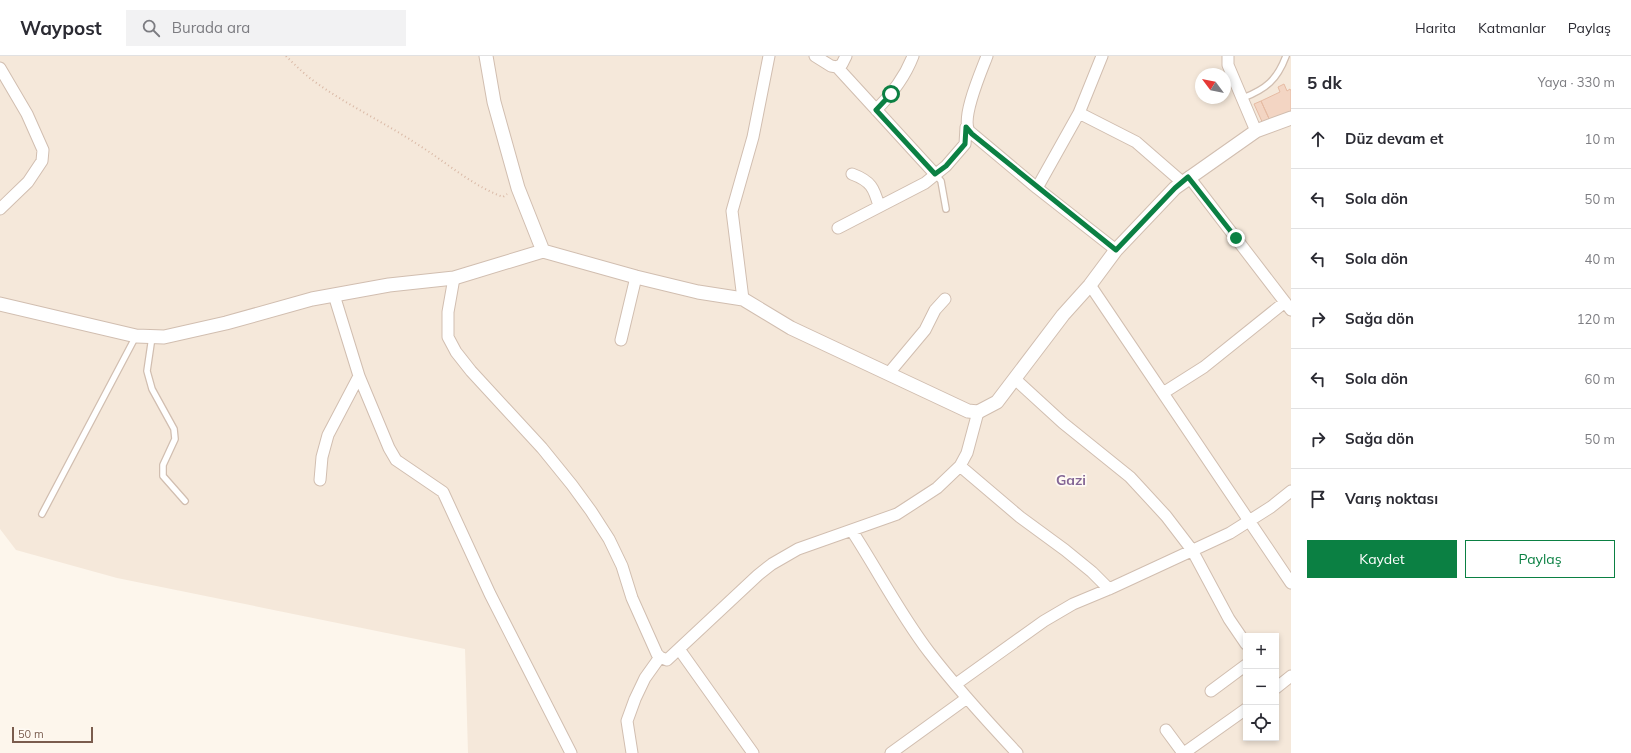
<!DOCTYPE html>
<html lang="tr">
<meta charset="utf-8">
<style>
body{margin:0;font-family:Mulish,sans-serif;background:#f2f2f3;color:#2b2b33}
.controls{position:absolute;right:12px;bottom:12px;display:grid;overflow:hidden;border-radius:0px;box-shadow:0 2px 6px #0003}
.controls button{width:36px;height:36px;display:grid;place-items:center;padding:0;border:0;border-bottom:1px solid #e1e1e2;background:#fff;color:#2b2b33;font:20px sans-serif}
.compass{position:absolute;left:1195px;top:12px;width:36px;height:36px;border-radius:50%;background:#fff;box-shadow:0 2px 6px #0003;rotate:302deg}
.scale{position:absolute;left:12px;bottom:10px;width:81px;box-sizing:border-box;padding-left:4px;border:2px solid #7a5c4d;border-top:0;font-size:11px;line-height:14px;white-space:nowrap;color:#7a5c4d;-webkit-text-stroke:3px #fffaf3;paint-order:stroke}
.stop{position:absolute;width:12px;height:12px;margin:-9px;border:3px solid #0b8043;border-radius:50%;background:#fff}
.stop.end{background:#0b8043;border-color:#fff;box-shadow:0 1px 4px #0008}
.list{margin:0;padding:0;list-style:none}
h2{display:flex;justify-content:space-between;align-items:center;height:52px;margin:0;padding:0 16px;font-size:17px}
h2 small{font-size:13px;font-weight:400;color:#7c7c81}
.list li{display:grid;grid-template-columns:26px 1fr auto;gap:12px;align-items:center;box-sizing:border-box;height:60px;padding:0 16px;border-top:1px solid #e1e1e2}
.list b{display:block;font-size:15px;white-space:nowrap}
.list em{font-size:13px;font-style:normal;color:#7c7c81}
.actions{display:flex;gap:8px;padding:12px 16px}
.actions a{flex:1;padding:9px 0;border:1px solid #0b8043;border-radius:0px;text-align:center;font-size:14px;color:#0b8043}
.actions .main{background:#0b8043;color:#fff}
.icon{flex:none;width:22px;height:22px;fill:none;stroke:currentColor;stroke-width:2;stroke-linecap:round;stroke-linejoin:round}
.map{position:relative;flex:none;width:1291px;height:697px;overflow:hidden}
header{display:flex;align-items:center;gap:24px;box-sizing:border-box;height:56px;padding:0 20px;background:#fff;border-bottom:1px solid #e1e1e2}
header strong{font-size:19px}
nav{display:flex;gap:22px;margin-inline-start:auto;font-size:14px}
.search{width:280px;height:36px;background:#f2f2f3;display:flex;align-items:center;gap:10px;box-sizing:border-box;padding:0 14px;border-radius:0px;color:#7c7c81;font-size:15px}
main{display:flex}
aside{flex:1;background:#fff}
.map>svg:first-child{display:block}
</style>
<header>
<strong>Waypost</strong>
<div class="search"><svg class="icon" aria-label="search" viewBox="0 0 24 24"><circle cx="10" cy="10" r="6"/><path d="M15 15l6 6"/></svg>Burada ara</div>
<nav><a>Harita</a><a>Katmanlar</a><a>Paylaş</a></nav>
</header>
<main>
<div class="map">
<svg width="1291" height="697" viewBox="0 0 1291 697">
<rect width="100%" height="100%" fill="#fdf6ec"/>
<path fill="#f5e8da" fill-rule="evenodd" d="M0,0H1291V697H468L465,593L117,522L16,494L0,473ZM1201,18H1225V42H1201ZM1246,580H1276V682H1246Z"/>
<path fill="#f3d5c3" stroke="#e6bba3" d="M1284,28L1287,35L1290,33L1291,35V58L1271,67L1261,45L1280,36L1278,31Z
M1261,45L1271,67L1264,70L1254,48Z"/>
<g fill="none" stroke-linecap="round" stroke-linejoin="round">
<defs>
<path id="service" d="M1243,42C1266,33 1277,24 1286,0
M935,118L941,125L946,153
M152,281L147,315L152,333L174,373L175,383L163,409V420L185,445
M42,458L136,280"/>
<path id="minor" d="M815,0L831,10L837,11L842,8L846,0
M987,0C981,16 961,61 969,75L1037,132L1116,194
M1228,0V9L1256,75
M837,11L935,118
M0,12L27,58L43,94L42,105L28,126L0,153
M876,54C892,38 905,21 913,0
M1079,57L1136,86L1182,126
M852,118C871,125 874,132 879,150
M1189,121L1291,254
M1037,132L1079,57L1102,0
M838,172L925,127L946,110L965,88L966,71
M454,222L448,256V281L456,296L471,315L542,392L572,429L591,455L609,483L622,510L632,542L657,598L660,601L667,604L758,519L772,508L798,493L897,458L937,432L960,410L967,397L978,356
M1090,229L1291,527
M334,239L359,320L389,392L396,404L443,436L490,538L571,697
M743,243L732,155L753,81L769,0
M621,284L636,221
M889,317L925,274L935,254L945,243
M1015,323L1063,367L1130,421L1166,460L1192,494L1229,563L1246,588
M1163,337L1204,311L1285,246
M960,410L1020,461L1065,494L1092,516L1109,533
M320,424L322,401L328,379L359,320
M852,475C878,515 900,558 929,596C956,631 987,665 1017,697
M679,593L753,697
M956,628L1044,565L1073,548L1109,533L1230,477L1271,451L1291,435
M1276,632L1291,620
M1211,635L1246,609
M1166,674L1183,697
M632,697L627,665L635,643L645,622L660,601
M891,697L967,642
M1184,697L1246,653"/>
<path id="tertiary" d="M486,0L494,46L518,132L543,195
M0,248L136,280L164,281L226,267L312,243L389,229L454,222L543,195L636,221L698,236L743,243L791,272L968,355L978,356L997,346L1063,259L1090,229L1116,194L1175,132L1256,75L1291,62"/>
</defs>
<use href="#service" stroke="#d1beb0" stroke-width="8"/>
<use href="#minor" stroke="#d1beb0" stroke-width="13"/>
<use href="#tertiary" stroke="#d1beb0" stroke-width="15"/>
<path stroke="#d9b8a5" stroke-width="2" stroke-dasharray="1 3" stroke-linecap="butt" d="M286,0C296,10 306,20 318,28C349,50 385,67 417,88C446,106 471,129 503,141L507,138"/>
<use href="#service" stroke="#fff" stroke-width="5.5"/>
<use href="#minor" stroke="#fff" stroke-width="11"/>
<use href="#tertiary" stroke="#fff" stroke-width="13"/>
</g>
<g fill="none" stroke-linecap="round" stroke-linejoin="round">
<path stroke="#0b8043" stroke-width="5" d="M891,38L876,54L935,118L946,110L965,88L966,71L972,78L1116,194L1175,132L1188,121L1236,182"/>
</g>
<g text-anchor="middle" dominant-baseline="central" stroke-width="3.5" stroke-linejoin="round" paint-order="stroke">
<g font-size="14" font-weight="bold" fill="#846695" stroke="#fffaf3">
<text x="1071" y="424">Gazi</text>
</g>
</g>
</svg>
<div class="controls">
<button>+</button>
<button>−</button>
<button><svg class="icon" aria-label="locate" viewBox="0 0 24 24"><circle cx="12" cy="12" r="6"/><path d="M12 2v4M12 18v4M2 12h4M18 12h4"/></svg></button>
</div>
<svg class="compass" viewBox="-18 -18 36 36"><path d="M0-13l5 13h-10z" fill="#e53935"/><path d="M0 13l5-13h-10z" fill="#7c7c81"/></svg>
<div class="scale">50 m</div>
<div class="stop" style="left:891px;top:38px"></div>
<div class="stop end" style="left:1236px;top:182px"></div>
</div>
<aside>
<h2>5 dk<small>Yaya · 330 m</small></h2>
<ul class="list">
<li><svg class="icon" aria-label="ahead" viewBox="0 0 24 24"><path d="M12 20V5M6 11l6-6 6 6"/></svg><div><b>Düz devam et</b></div><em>10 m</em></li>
<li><svg class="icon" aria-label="left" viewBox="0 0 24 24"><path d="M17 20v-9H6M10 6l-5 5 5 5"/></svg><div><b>Sola dön</b></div><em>50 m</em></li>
<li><svg class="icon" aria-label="left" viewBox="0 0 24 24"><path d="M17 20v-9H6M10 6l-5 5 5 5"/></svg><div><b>Sola dön</b></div><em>40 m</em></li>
<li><svg class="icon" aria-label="right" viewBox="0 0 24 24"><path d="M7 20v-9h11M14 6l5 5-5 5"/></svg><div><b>Sağa dön</b></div><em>120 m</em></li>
<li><svg class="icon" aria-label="left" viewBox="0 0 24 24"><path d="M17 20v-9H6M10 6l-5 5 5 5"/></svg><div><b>Sola dön</b></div><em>60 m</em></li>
<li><svg class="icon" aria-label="right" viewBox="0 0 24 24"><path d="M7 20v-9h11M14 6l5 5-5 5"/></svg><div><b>Sağa dön</b></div><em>50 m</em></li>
<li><svg class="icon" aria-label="arrive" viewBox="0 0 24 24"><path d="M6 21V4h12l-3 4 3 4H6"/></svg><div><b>Varış noktası</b></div></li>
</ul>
<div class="actions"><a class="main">Kaydet</a><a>Paylaş</a></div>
</aside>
</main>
